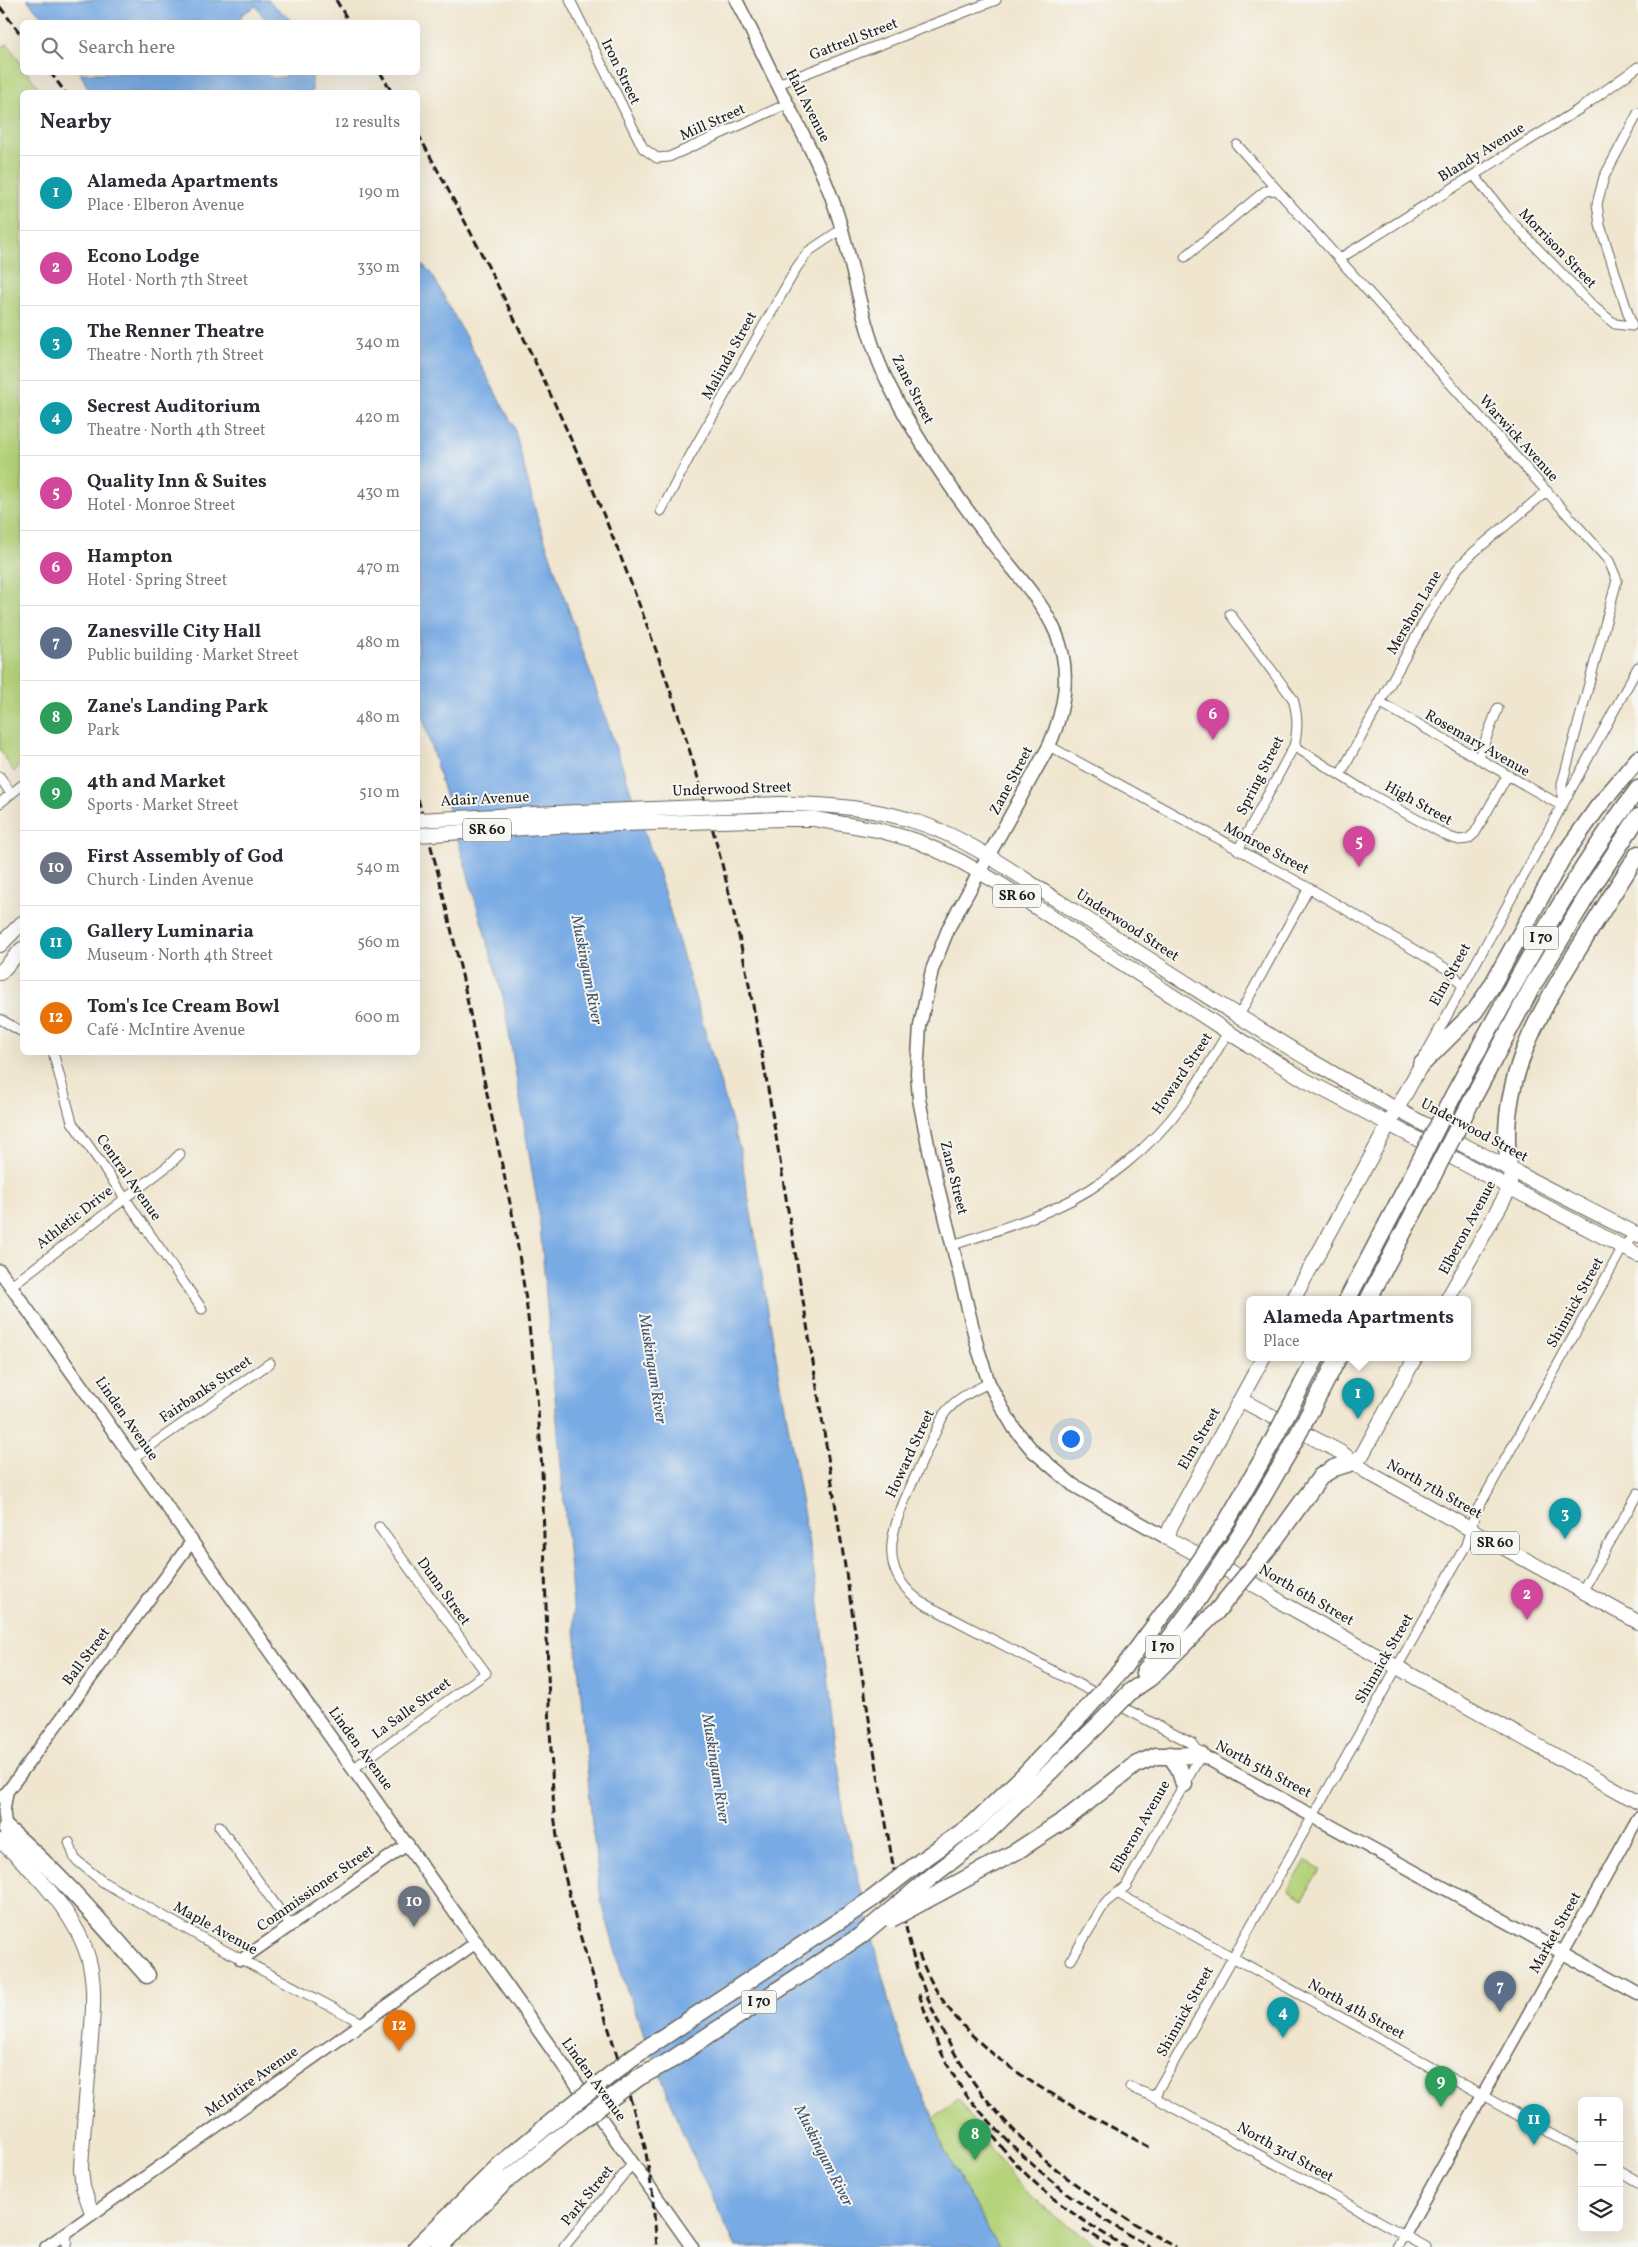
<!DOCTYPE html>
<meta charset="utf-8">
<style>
body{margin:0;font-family:Vollkorn,serif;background:#f7f7f7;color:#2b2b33}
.controls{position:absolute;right:15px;bottom:15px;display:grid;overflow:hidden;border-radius:8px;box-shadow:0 5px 20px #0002}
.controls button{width:45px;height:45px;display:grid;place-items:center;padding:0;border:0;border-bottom:1px solid #e1e1e2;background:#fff;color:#2b2b33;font:25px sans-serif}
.you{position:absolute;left:1070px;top:1438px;width:18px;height:18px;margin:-12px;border:4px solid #fff;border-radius:50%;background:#1a73e8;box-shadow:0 0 0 8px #1a73e833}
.badge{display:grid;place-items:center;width:32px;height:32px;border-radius:50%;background:#2563eb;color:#fff;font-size:16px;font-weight:700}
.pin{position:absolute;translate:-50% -41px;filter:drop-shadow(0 1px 2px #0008)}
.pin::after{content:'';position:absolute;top:26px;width:18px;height:15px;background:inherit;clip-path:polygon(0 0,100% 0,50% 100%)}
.popup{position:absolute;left:1246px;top:1296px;width:225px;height:65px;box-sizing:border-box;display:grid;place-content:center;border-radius:8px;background:#fff;filter:drop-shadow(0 1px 4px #0005);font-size:16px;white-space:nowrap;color:#7c7c81}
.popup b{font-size:19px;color:#2b2b33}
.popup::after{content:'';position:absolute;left:50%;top:100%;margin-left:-10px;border:10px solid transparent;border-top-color:#fff}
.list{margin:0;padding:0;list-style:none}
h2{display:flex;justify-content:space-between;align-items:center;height:65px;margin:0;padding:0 20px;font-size:21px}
h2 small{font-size:16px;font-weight:400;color:#7c7c81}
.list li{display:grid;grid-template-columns:32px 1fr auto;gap:15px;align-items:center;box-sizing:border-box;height:75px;padding:0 20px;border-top:1px solid #e1e1e2}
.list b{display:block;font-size:19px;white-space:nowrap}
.list p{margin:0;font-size:16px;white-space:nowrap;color:#7c7c81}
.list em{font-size:16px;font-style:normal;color:#7c7c81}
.icon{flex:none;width:28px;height:28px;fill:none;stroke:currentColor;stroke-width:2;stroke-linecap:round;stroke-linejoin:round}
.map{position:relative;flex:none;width:1638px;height:2247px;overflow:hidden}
.search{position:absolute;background:#fff;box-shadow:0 5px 20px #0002;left:20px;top:20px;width:400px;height:55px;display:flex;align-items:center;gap:12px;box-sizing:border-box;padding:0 18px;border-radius:8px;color:#7c7c81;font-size:19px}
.panel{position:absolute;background:#fff;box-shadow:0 5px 20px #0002;left:20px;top:90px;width:400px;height:965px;border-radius:8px}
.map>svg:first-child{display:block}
</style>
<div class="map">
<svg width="1638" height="2247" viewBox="0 0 1638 2247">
<rect width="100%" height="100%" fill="#f6f6f2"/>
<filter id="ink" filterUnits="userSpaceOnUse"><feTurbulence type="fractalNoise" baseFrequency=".02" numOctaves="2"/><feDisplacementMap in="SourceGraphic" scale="10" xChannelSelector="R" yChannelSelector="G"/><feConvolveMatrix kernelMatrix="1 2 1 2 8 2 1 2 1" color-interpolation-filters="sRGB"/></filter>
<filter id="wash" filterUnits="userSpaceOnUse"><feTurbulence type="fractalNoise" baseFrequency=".0096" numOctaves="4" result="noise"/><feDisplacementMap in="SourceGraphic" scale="20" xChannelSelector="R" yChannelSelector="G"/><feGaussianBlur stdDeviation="1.12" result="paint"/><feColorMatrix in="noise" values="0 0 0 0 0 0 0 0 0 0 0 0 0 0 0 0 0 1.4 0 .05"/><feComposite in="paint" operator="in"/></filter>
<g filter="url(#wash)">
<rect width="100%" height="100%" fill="#f0e6cf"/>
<path fill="#b5d37a" stroke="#68784b" d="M8,44L22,65V72L28,73L42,92H22V761L14,772L0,750V47Z
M1305,1860L1321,1869L1303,1899L1288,1890Z
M958,2098C975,2123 990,2151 1010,2174C1035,2204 1068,2228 1102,2247H998L943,2147L934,2119Z"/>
<path fill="#78aae4" stroke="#4a6380" d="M27,0H268L293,22H267L256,6L242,14L240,22H47Z
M260,72L273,78L287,76L286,73H312V92H90L80,73Z
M418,259L433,276L514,427L537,517L658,871L740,1150L818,1596L843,1815L889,2003L906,2057L934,2119L943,2147L998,2247H736L691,2153L625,1985L601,1900L592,1824L539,1214L503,997L418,701Z"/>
</g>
<g filter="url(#ink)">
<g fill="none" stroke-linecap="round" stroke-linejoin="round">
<defs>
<path id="minor" d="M570,0L643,148L657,158L669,157L787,104
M778,84L996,0
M1237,145L1609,561L1617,580L1562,784V806L1381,703
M1474,175L1506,216L1594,307L1615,324L1632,326L1600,225L1597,204L1604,177L1638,113
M1185,257L1265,191L1277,190
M1339,259L1581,108L1638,67
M661,511L690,456L797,267L809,251L842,229
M1230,614L1293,699C1298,716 1298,729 1294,746L1238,850
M1049,746L1309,888L1452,972L1463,987
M1294,746L1365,791L1449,837L1459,840L1468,839L1475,833L1507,776
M1478,759L1498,708
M1340,775L1427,617L1458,568L1474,552L1547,491
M0,777L11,794
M0,803L22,785
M1238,1017L1309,888
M0,1019L22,1032
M53,1052L72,1122L202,1309
M1427,1052L1638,667
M953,1245C986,1234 1021,1223 1053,1209C1103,1187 1151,1147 1183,1104C1200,1081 1213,1057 1228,1032
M11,1286L169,1165L180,1154
M989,1383C971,1392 956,1398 944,1414C932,1439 921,1463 910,1488C893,1525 877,1566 915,1597C921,1603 930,1607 938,1611L1193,1744L1201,1755L1126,1886L1105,1903L1071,1960
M133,1458L270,1363
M1582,1591L1638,1493
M354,1768L486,1673L379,1527
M219,1826L290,1925
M69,1842L75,1859L103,1882L220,1948L362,2023
M1117,1893L1582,2151
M1130,2087L1154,2097L1426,2247
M1154,2097L1466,1545L1475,1514L1623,1247L1638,1231
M1619,2171L1638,2182
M66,2247L67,2232
M564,2247L633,2163
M1397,2247L1405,2234"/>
<path id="tertiary" d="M0,1797L7,1792L192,1541
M6,1828L4,1811L7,1792
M241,1960L408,1844
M1405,2234L1638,1818
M46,2247L477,1942"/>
<path id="secondary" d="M736,0C754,35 770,70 788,105C802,133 817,159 828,188C854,253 858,324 890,387C918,443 955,495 993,544C1014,572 1042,600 1056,633C1072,671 1065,709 1049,746L949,927L932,970L920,1026L917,1073L919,1099L930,1155L978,1349L989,1383L1001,1406L1014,1428L1033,1451L1073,1485L1167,1538
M0,1271L692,2247
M1201,1755L1638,1994"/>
<path id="primary" d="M779,804C829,804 876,808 923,824C974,842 1018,876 1063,904C1147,957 1229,1012 1315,1063C1420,1125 1530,1179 1638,1235
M783,819H814L878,830L917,841L960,861L1002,885L1228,1032L1305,1080L1638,1255
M0,945L22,923
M0,973L22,949
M1293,1300L1421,1065
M1447,1300L1510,1188V1180
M1263,1358L1171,1526L1167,1538L1264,1590L1279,1601L1638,1802
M1241,1400L1342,1453L1367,1472L1638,1622
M1353,1462L1362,1455L1415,1358
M0,1841C35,1871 80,1918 90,1965C96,1992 92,2024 90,2052C87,2091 83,2130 81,2169L83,2187L92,2213"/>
<path id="motorway" d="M1421,1065L1475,1011L1491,987L1564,855L1598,807L1638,759
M1454,1094C1511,990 1566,884 1638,789
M1471,1102L1533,985L1593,886L1638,817
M1509,1168C1497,1084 1537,1016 1579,948C1599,916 1618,885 1638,854
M1347,1300L1410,1180
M1368,1300L1426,1189
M1302,1385L1316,1358
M1321,1391L1338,1358
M1227,1521L1270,1446
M1244,1529L1287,1455
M1271,1545L1321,1476L1334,1468L1353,1462
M1123,1668L1177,1595
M1144,1673L1195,1604
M1131,1691L1150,1678L1216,1612
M1170,1755L1179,1768L1184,1784
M6,1828C58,1872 102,1924 147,1975
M921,1861L973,1824L1024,1775L1083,1713
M936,1873L983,1837L1098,1725
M943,1891L1017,1851L1066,1819L1135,1765L1156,1756L1201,1755
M417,2247L501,2164L566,2110
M439,2247L504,2183L576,2124"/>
</defs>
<use href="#minor" stroke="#66635b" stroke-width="11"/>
<use href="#tertiary" stroke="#66635b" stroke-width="14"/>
<use href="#secondary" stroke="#66635b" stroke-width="15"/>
<use href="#primary" stroke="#66635b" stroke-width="16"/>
<use href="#motorway" stroke="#66635b" stroke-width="19"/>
<use href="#minor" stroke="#fff" stroke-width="9"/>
<use href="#tertiary" stroke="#fff" stroke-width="11"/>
<use href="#secondary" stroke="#fff" stroke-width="12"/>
<use href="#primary" stroke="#fff" stroke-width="14"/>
<use href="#motorway" stroke="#fff" stroke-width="16"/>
<path stroke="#1c1c1c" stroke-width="3" stroke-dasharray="8 4" stroke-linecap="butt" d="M336,0L349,22
M0,7L22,36
M50,72L65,92
M380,72L392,92
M418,134C539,355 645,583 712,827C747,952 767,1082 788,1210C825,1428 856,1647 893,1865C901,1900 906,1935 917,1969C961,2104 1055,2182 1176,2247
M418,799L437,869L462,975L514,1222L526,1300L537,1395L542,1469L549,1706L554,1814L559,1852L577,1925L645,2147L652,2191L657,2247
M919,1954C956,2056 1063,2100 1151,2148
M919,1994C929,2024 940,2054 957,2081C966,2097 979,2110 991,2123C1037,2174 1090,2214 1150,2247
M986,2126C1026,2183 1067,2212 1126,2247
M1083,2229L1112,2247"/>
<defs>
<path id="primary-bridge" d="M418,820L555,813L779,804
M418,835L556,826L783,819"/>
<path id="motorway-bridge" d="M1410,1180L1454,1094
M1426,1189L1471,1102
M1270,1446L1302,1385
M1287,1455L1321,1391
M1177,1595L1227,1521
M1195,1604L1244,1529
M1216,1612L1271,1545
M1083,1713L1123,1668
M1098,1725L1131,1691
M891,1919L943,1891
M566,2110L633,2057L872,1899L921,1861
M576,2124L638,2078L671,2060L860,1936L936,1873"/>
</defs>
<use href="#primary-bridge" stroke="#66635b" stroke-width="16" stroke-linecap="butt"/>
<use href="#motorway-bridge" stroke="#66635b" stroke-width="19" stroke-linecap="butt"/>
<use href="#primary-bridge" stroke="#fff" stroke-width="14"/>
<use href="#motorway-bridge" stroke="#fff" stroke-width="16"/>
</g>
</g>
<g text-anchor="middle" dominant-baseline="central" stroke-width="4" stroke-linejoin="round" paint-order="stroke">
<g fill="#f6f6f2" stroke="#5d5d5c" stroke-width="1">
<rect x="463" y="818.5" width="48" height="23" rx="4"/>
<rect x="993" y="884.5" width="48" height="23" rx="4"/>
<rect x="1523.5" y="926.5" width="35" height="23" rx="4"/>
<rect x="1471" y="1531.5" width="48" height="23" rx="4"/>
<rect x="1145.5" y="1635.5" width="35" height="23" rx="4"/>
<rect x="741.5" y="1990.5" width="35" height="23" rx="4"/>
</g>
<g font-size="14" font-weight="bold" fill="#1c1c1c">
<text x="487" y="830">SR 60</text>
<text x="1017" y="896">SR 60</text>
<text x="1541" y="938">I 70</text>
<text x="1495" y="1543">SR 60</text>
<text x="1163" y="1647">I 70</text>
<text x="759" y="2002">I 70</text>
</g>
<g font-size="15" fill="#1c1c1c" stroke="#f6f6f2">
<text transform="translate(854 40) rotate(-21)">Gattrell Street</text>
<text transform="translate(620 72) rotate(64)">Iron Street</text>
<text transform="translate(807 106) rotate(63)">Hall Avenue</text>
<text transform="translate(713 123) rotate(-24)">Mill Street</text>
<text transform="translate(1482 153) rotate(-32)">Blandy Avenue</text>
<text transform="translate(1557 249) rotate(46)">Morrison Street</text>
<text transform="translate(730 356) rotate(-61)">Malinda Street</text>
<text transform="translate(912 390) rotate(63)">Zane Street</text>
<text transform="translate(1518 439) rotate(48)">Warwick Avenue</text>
<text transform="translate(1415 613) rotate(-60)">Mershon Lane</text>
<text transform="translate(1477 744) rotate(30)">Rosemary Avenue</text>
<text transform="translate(1261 776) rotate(-63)">Spring Street</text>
<text transform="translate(1012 781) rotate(-62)">Zane Street</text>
<text transform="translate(732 790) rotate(-2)">Underwood Street</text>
<text transform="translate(485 800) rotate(-3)">Adair Avenue</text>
<text transform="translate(1418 804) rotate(29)">High Street</text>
<text transform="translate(1266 849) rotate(28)">Monroe Street</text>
<text transform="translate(1127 926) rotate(33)">Underwood Street</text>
<text transform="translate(1451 975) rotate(-61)">Elm Street</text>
<text transform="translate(1183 1074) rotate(-56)">Howard Street</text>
<text transform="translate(1474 1131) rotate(28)">Underwood Street</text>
<text transform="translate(128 1178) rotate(55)">Central Avenue</text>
<text transform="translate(953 1178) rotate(76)">Zane Street</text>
<text transform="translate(75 1218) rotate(-38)">Athletic Drive</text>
<text transform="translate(1468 1228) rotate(-62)">Elberon Avenue</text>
<text transform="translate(1576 1303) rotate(-61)">Shinnick Street</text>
<text transform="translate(206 1390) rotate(-34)">Fairbanks Street</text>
<text transform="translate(126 1419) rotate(55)">Linden Avenue</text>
<text transform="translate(1200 1439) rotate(-60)">Elm Street</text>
<text transform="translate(911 1454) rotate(-65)">Howard Street</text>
<text transform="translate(1434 1490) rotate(29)">North 7th Street</text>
<text transform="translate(443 1592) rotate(54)">Dunn Street</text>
<text transform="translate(1306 1596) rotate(30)">North 6th Street</text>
<text transform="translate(87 1657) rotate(-53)">Ball Street</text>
<text transform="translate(1385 1659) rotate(-60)">Shinnick Street</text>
<text transform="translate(412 1709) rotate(-36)">La Salle Street</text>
<text transform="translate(360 1749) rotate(54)">Linden Avenue</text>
<text transform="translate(1263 1770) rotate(28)">North 5th Street</text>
<text transform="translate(1141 1827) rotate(-60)">Elberon Avenue</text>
<text transform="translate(316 1889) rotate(-35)">Commissioner Street</text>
<text transform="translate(215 1929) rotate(29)">Maple Avenue</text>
<text transform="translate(1556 1933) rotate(-61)">Market Street</text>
<text transform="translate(1356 2010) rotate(29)">North 4th Street</text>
<text transform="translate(1186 2012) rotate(-61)">Shinnick Street</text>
<text transform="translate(593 2080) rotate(54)">Linden Avenue</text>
<text transform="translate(252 2082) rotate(-35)">McIntire Avenue</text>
<text transform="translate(1285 2153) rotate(29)">North 3rd Street</text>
<text transform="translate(588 2196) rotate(-51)">Park Street</text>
</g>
<g font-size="16" font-style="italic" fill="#41556c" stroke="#f6f6f2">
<text transform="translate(586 970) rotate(79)">Muskingum River</text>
<text transform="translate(652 1369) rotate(81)">Muskingum River</text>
<text transform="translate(715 1769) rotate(81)">Muskingum River</text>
<text transform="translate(823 2156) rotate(63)">Muskingum River</text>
</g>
</g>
</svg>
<div class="controls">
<button>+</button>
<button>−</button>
<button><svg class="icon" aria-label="layers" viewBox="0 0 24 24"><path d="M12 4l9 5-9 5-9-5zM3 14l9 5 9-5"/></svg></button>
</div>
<div class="you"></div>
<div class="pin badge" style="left:1358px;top:1419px;background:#0f9aa8">1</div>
<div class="popup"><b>Alameda Apartments</b>Place</div>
<div class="pin badge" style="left:1527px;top:1620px;background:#d1479c">2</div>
<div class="pin badge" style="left:1565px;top:1539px;background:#0f9aa8">3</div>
<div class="pin badge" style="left:1283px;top:2038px;background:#0f9aa8">4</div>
<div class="pin badge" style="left:1359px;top:867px;background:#d1479c">5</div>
<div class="pin badge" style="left:1213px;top:740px;background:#d1479c">6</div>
<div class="pin badge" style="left:1500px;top:2012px;background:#5c6f8a">7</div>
<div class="pin badge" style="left:975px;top:2160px;background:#2e9e5b">8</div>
<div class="pin badge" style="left:1441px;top:2107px;background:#2e9e5b">9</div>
<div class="pin badge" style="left:414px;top:1927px;background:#6b7280">10</div>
<div class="pin badge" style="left:1534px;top:2145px;background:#0f9aa8">11</div>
<div class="pin badge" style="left:399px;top:2051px;background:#e8710a">12</div>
<div class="search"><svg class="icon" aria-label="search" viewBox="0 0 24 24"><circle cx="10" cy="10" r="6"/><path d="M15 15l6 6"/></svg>Search here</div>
<section class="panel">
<h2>Nearby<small>12 results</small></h2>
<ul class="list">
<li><span class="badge" style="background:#0f9aa8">1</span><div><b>Alameda Apartments</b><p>Place · Elberon Avenue</p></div><em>190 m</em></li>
<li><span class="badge" style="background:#d1479c">2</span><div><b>Econo Lodge</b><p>Hotel · North 7th Street</p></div><em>330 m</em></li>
<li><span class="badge" style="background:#0f9aa8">3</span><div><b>The Renner Theatre</b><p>Theatre · North 7th Street</p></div><em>340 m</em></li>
<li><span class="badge" style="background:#0f9aa8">4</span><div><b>Secrest Auditorium</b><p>Theatre · North 4th Street</p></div><em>420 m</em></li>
<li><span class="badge" style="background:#d1479c">5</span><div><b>Quality Inn &amp; Suites</b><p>Hotel · Monroe Street</p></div><em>430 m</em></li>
<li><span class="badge" style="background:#d1479c">6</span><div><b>Hampton</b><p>Hotel · Spring Street</p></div><em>470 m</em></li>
<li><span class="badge" style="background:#5c6f8a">7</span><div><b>Zanesville City Hall</b><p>Public building · Market Street</p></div><em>480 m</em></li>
<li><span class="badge" style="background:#2e9e5b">8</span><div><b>Zane's Landing Park</b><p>Park</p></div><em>480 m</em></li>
<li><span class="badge" style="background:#2e9e5b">9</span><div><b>4th and Market</b><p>Sports · Market Street</p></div><em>510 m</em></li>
<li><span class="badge" style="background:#6b7280">10</span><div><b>First Assembly of God</b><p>Church · Linden Avenue</p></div><em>540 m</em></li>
<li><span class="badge" style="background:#0f9aa8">11</span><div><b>Gallery Luminaria</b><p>Museum · North 4th Street</p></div><em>560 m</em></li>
<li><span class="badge" style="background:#e8710a">12</span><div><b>Tom's Ice Cream Bowl</b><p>Café · McIntire Avenue</p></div><em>600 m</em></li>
</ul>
</section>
</div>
